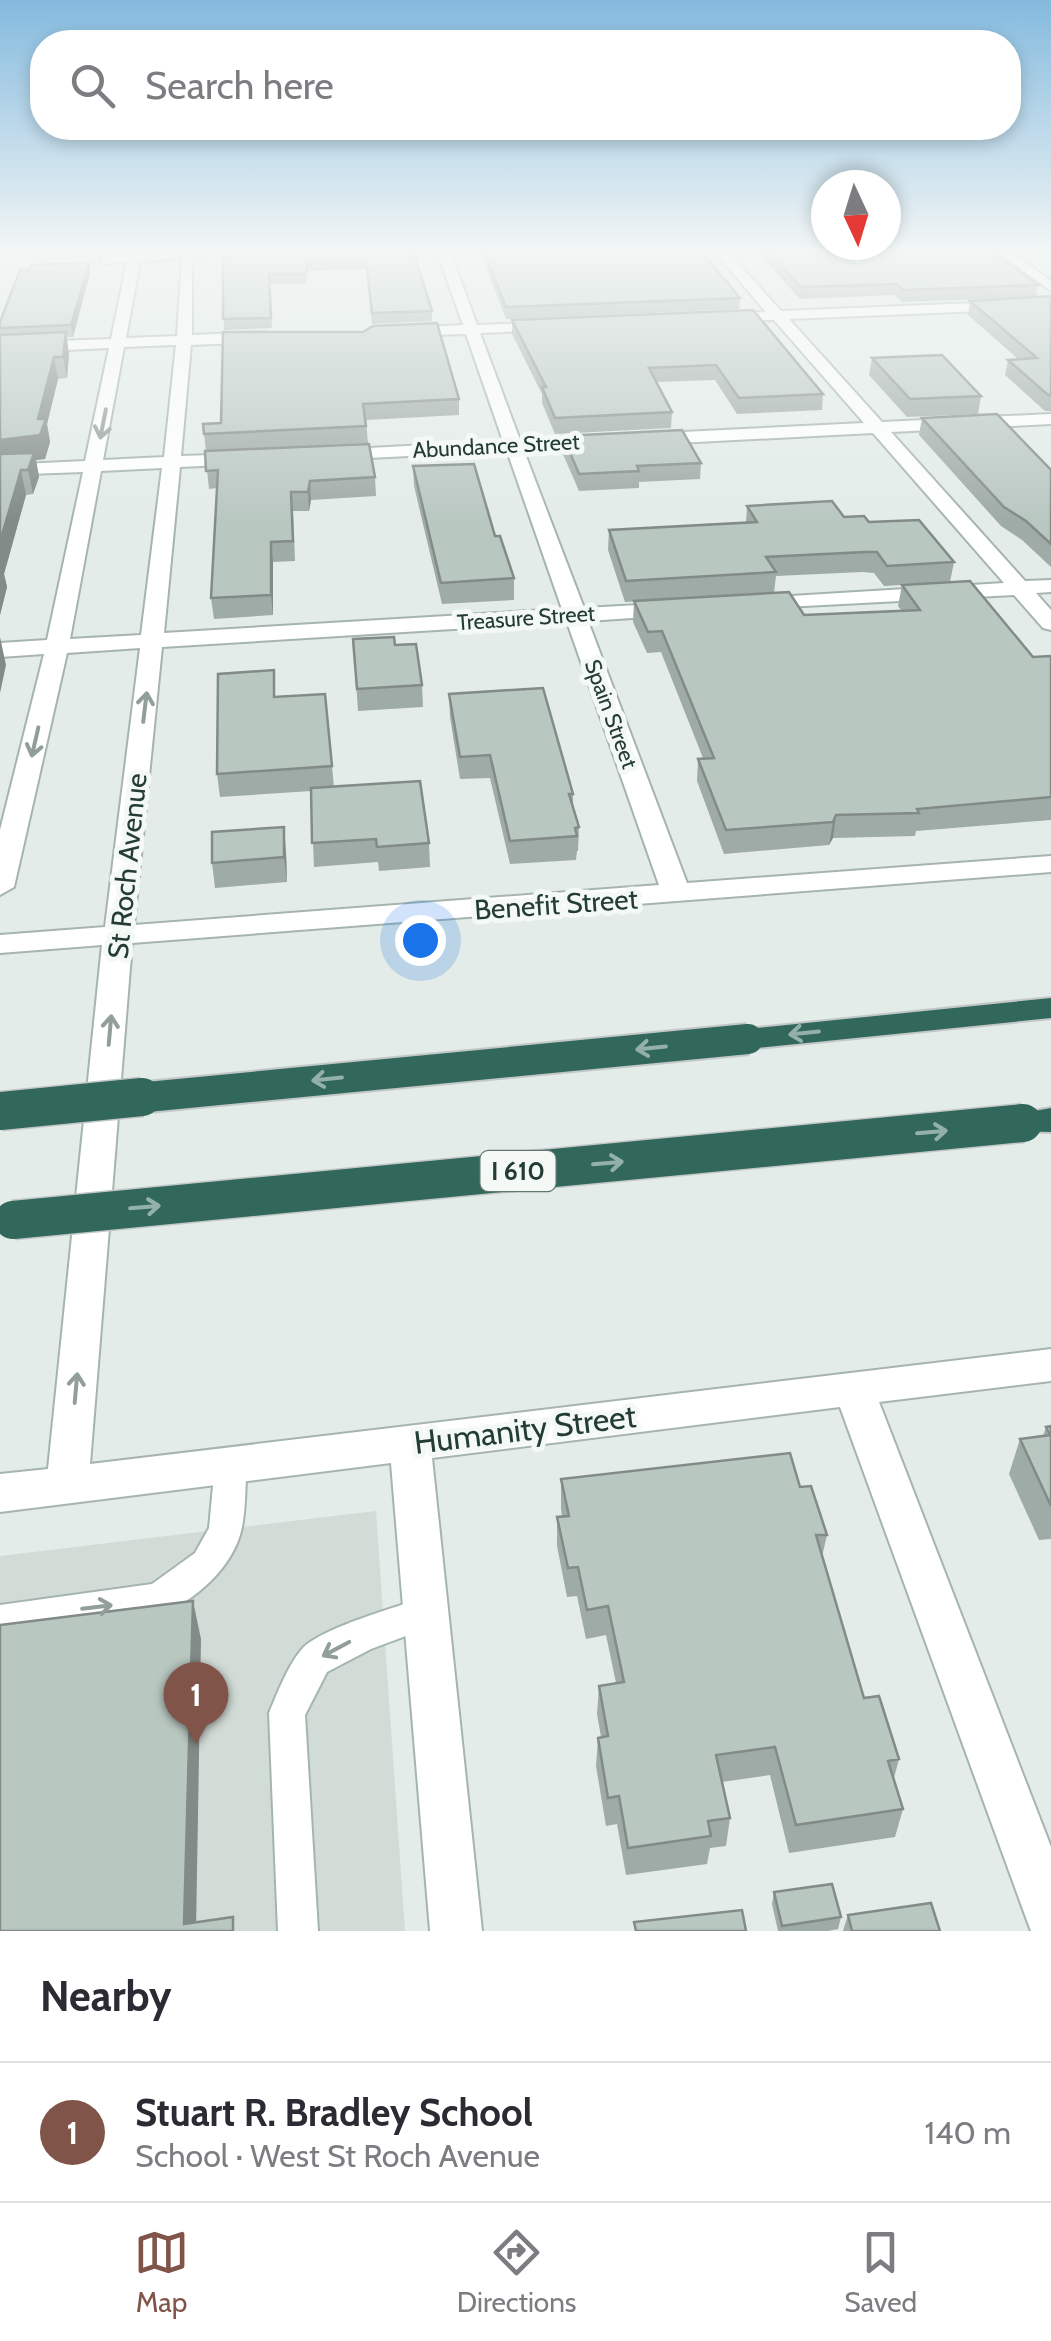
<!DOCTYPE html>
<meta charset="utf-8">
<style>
body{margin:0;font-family:Cabin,sans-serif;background:#f2f2f3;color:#2b2b33}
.compass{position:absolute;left:811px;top:170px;width:90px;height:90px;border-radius:50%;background:#fff;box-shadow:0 5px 15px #0003;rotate:176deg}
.you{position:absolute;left:420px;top:940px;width:35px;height:35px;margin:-25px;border:8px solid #fff;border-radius:50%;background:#1a73e8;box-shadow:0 0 0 15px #1a73e833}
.badge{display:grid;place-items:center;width:65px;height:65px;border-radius:50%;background:#805449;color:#fff;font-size:32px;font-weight:700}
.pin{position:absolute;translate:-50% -82px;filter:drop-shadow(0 2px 5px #0008)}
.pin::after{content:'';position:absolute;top:52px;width:35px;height:30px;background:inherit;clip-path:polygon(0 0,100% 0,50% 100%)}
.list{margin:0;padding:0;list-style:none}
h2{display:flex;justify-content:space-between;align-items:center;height:130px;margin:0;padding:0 40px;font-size:42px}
h2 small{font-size:32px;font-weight:400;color:#7c7c81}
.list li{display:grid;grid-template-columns:65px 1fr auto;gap:30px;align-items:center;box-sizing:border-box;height:140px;padding:0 40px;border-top:2px solid #e1e1e2}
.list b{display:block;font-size:38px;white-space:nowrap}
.list p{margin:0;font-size:32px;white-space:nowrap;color:#7c7c81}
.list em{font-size:32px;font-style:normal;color:#7c7c81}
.icon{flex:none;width:55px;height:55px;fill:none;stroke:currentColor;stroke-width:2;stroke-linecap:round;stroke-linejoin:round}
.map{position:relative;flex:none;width:1051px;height:1931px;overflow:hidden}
.search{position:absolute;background:#fff;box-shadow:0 5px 15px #0003;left:30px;right:30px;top:30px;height:110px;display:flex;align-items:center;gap:25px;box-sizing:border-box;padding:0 35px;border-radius:40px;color:#7c7c81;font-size:38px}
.sheet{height:270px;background:#fff}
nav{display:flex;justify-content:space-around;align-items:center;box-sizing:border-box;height:140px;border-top:2px solid #e1e1e2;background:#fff;font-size:28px;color:#7c7c81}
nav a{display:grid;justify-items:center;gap:5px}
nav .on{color:#805449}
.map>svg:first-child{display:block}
</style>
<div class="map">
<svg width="1051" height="1931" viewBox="0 0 1051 1931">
<rect width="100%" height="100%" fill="#e3ece8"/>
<path fill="#d2dcd7" d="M376,1511L405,1931H0V1556Z"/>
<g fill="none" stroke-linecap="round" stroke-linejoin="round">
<defs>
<path id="lane" d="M231,1451L242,1455L247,1465C245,1485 246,1507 242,1527C234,1567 195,1601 159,1615L0,1637V1605L152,1584L195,1553L209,1528L215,1465L220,1455Z
M426,1597L438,1602L443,1613L438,1624L371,1649L327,1672L305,1715L318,1931H278L269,1713C277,1694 288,1665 302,1649C321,1628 397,1607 426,1597Z"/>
<path id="street" d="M172,251H231L195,257L192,264V335L264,332L272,337L264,342L191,345L181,456L244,454L253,459L244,464L180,467L164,633L562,609L507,451L330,460L321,455L330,450L503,441L466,334L400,336L393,332L400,328L463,325L437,251H450L477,325L553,322L560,326L553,330L480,333L520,440L864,423L774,320L714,321V315L719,314L766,312L714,251H727L781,311L1051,300V308L789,319L882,422L1051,414V424L891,432L1025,581L1051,580V592L1036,593L1051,610V630L1043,628L1014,595L749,609V599L757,598L1004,583L873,433L524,451L584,608L676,603L687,609L676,615L588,621L687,883L1051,856V872L132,943L90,1464L1051,1349V1381L879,1402L1051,1847V1931H1031L1025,1915L840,1407L432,1458L482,1931H430L391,1463L0,1512V1474L48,1469L102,945L0,953V935L105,927L140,648L67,653L14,887L0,895V830L44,654L0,657V643L47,640L83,472L0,475V465L85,461L109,348L0,353V343L111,339L127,262L104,264L99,257ZM182,258L177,336L126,338L140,261ZM176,345L164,457L103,460L124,347ZM162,468L141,635L70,639L101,471ZM567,622L659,885L134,925L162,647Z
M996,251H1010L1051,281V291Z"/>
<path id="highway" d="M1051,998V1018L748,1049L737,1046L732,1039L737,1032L748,1029Z
M1051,1108V1132L1011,1131L1006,1123L1011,1115Z"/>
</defs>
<use href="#lane" stroke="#a6b4af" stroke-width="4"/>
<use href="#street" stroke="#a6b4af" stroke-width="4"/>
<use href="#highway" stroke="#c2c8c7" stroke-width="4"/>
<use href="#lane" fill="#fff" fill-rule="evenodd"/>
<use href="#street" fill="#fff" fill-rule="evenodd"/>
<use href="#highway" fill="#32675c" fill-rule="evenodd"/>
<defs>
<path id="highway-bridge-far1" d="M116,1100L748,1039"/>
<path id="highway-bridge" d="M0,1111L142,1097
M13,1220L1023,1123"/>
</defs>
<use href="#highway-bridge-far1" stroke="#c2c8c7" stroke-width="34" stroke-linecap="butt"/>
<use href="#highway-bridge" stroke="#c2c8c7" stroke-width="41" stroke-linecap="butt"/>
<use href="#highway-bridge-far1" stroke="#32675c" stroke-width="30"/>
<use href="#highway-bridge" stroke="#32675c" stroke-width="38"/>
</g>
<path fill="#9faba6" d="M223,251H413L432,311V321L372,324L366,269L308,271L306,284H270L272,328L224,330Z
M480,251H701L740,298L739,309L506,319Z
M756,251H991L1038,285L1036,297L902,302L895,295L800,299Z
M90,273L73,337H66L69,354L67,378L58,379L47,424L50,442L45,459L36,460L39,477L33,494L26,495L4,574L7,587L0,615V322Z
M1051,296V411H1045L1005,375L1008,360L1018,359L968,315L970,301Z
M753,310L823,394L822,410L737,414L715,380L656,382L672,412L671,428L555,434L542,403V394L512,334V320Z
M223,332L459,399V415L366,420L368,443L206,451L203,424L221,423Z
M872,358L981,396L978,414L907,417L869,375Z
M922,418L1051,470V567L1022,540L1001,526L919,435Z
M563,436L701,463L700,479L639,482V488L579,491L562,452Z
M205,451L375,477L376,496L311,500L309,511H293L295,561L273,562V615L214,619L211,598L217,488L209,489Z
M413,466L495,536L514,578V600L442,604L414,486Z
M747,506L844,517L869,522L954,562L950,582L884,586L874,573L862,572L776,576L774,593L625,602L608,550L609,530L746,523Z
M902,585L1033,657H1051V820L916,831L915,836L833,838L829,845L724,854L697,781L698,759L703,758L661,652L647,653L633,622L634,601L804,615L902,611L898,606Z
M353,639L395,645L422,685L423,707L358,711Z
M325,694L334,787L429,843L430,867L379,871L378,862L314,867L311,791L220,797L217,774L277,697Z
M449,694L573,794V806L579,827L578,851H577L576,860L510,864L490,778L460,779L450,717Z
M286,852L287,882L215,888L212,863Z
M1051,1426V1539L1039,1540L1009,1474L1020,1439L1043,1436L1046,1427Z
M561,1479L800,1487L827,1535L822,1557L864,1698L899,1759L894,1778L903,1809L895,1837L789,1853L770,1775L722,1782L730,1818L726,1846L710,1848L707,1864L626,1875L617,1824L606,1826L596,1766L598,1738L601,1737L597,1714L599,1686L616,1683L606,1635L586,1639L577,1596L567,1597L557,1546V1517L562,1516L561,1509Z
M774,1892L841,1917L838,1929L828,1931H778L772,1904Z
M848,1915L940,1931H843Z"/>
<path fill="#828b87" d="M89,263L90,273L73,337L71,325Z
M66,332L69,354L67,378L63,357Z
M54,357L58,379L47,424L50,442L45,459L36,460L39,477L33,494L28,470L0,464V440L38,419Z
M21,470L26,495L4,574L7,587L0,615V542Z
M310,481L311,500L309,511L308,492Z
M271,542L273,562V615L271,595Z
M0,637L6,665L0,693Z
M836,815L833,838L829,845L833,822Z
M284,827L286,852L287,882L284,857Z
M193,1601L201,1639L196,1931L184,1924Z"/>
<path fill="#b9c7c1" stroke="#828b87" stroke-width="2.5" d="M223,251H413L432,311L372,313L366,259L307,261L306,274H269L271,318L223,319Z
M484,251H701L740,298L506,307Z
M767,251H991L1038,285L903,290L897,284L801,287Z
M89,263L71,325L0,328V322L20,270H29L31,265Z
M1051,296V395H1048L1008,360L1037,358L970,301Z
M753,310L823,394L739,398L716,365L649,368L672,412L555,418L542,387H546L512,320Z
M437,323L459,399L363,404L366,426L204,434L203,424L221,423L223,332H363L373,326Z
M66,332L63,357H54L38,419H46L40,435L0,440V335Z
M942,355L981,396L910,399L872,358Z
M997,414L1051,470V544L1026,521L1004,507L922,418Z
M682,430L701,463L637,466L639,471L579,474L563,436Z
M369,444L375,477L310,481L308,492H291L293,541L271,542V595L211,598L218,470L206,471L205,451Z
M34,453L28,470H21L0,542V454Z
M474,464L495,536H500L514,578L441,583L413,466Z
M832,501L844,517L864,516L869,522L919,520L954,562L887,566L877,552H865L766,557L776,572L626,581L609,530L757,522L747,506Z
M970,581L1033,657L1050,656L1051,657V797L917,809L919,813L836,815L833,822L726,830L698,759L714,758L662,631L648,632L634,601L789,592L804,615L920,610L902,585Z
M394,637L395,645L416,644L422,685L357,689L353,639Z
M274,670V697L325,694L332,766L217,774L218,674Z
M543,688L573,794H569L579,827L575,828L577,836L510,841L490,755L460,757L449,694Z
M420,781L429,843L377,847L376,839L312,843L311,788Z
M284,827V857L212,863V832Z
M1051,1426V1506L1020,1439L1050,1435L1046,1427Z
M790,1453L800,1487L811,1486L827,1535H816L864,1698L879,1696L899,1759L888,1761L903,1809L796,1825L775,1747L716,1755L730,1818L708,1821L711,1836L628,1848L619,1796L608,1798L598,1738L608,1736L599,1686L624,1682L608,1606L587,1610L578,1567L568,1568L557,1517L569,1516L561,1479Z
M193,1601L184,1924L233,1917V1931H0V1625Z
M832,1884L841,1917L782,1926L774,1892Z
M931,1903L940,1931H852L848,1915Z
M742,1910L746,1931H636L634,1922Z"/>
<defs><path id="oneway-shaft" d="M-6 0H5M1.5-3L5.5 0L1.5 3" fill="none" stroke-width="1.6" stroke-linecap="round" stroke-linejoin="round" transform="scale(2.5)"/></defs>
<g stroke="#929e9a">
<use href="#oneway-shaft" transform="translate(103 424) rotate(101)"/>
<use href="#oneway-shaft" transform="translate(145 707) rotate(-83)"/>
<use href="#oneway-shaft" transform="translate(35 742) rotate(103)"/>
<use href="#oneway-shaft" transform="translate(110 1030) rotate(-85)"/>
<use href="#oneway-shaft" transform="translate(76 1388) rotate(-85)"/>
<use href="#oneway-shaft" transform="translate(97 1607) rotate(-7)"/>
<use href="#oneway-shaft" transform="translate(336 1649) rotate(152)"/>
</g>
<g stroke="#93b0a9">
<use href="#oneway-shaft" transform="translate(804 1033) rotate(174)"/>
<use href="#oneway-shaft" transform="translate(651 1048) rotate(174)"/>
<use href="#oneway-shaft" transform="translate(327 1079) rotate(174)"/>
<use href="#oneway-shaft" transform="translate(932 1132) rotate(-5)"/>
<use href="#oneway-shaft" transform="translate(608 1163) rotate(-5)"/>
<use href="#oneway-shaft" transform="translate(145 1207) rotate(-5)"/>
</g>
<linearGradient id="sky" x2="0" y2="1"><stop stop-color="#84bade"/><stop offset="0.48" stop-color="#f2f6f5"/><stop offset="1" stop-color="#f2f6f5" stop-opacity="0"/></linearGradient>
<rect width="1051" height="521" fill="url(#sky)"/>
<g text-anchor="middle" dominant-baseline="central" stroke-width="10" stroke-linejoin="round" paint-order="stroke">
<g font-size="22" fill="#243c36" stroke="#f4f9f6">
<text transform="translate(496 446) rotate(-3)">Abundance Street</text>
<text transform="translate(526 618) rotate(-4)">Treasure Street</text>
<text transform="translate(611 714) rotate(70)">Spain Street</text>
</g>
<rect fill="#f4f9f6" stroke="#627570" stroke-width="2.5" x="480.5" y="1151" width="75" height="40" rx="8"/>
<g font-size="25" font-weight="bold" fill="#243c36">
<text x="518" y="1171">I 610</text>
</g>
<g font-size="28" fill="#243c36" stroke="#f4f9f6">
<text transform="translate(127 866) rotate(-84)">St Roch Avenue</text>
<text transform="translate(556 904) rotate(-4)">Benefit Street</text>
</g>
<g font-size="32" fill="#243c36" stroke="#f4f9f6">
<text transform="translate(525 1429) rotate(-7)">Humanity Street</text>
</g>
</g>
</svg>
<svg class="compass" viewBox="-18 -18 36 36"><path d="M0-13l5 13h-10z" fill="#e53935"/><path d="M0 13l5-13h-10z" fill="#7c7c81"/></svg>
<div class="you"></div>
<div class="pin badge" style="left:196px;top:1744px">1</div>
<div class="search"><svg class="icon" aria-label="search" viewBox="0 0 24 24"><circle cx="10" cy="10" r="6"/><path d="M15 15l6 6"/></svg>Search here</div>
</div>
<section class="sheet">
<h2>Nearby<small></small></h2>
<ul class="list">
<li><span class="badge">1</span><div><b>Stuart R. Bradley School</b><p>School · West St Roch Avenue</p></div><em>140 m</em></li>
</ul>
</section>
<nav>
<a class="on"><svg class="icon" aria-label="map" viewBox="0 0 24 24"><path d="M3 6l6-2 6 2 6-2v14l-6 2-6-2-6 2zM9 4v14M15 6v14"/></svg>Map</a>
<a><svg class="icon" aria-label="directions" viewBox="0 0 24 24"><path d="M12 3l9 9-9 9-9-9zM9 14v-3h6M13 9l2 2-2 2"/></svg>Directions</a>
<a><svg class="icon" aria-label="saved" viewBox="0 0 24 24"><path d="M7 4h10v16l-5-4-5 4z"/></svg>Saved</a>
</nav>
